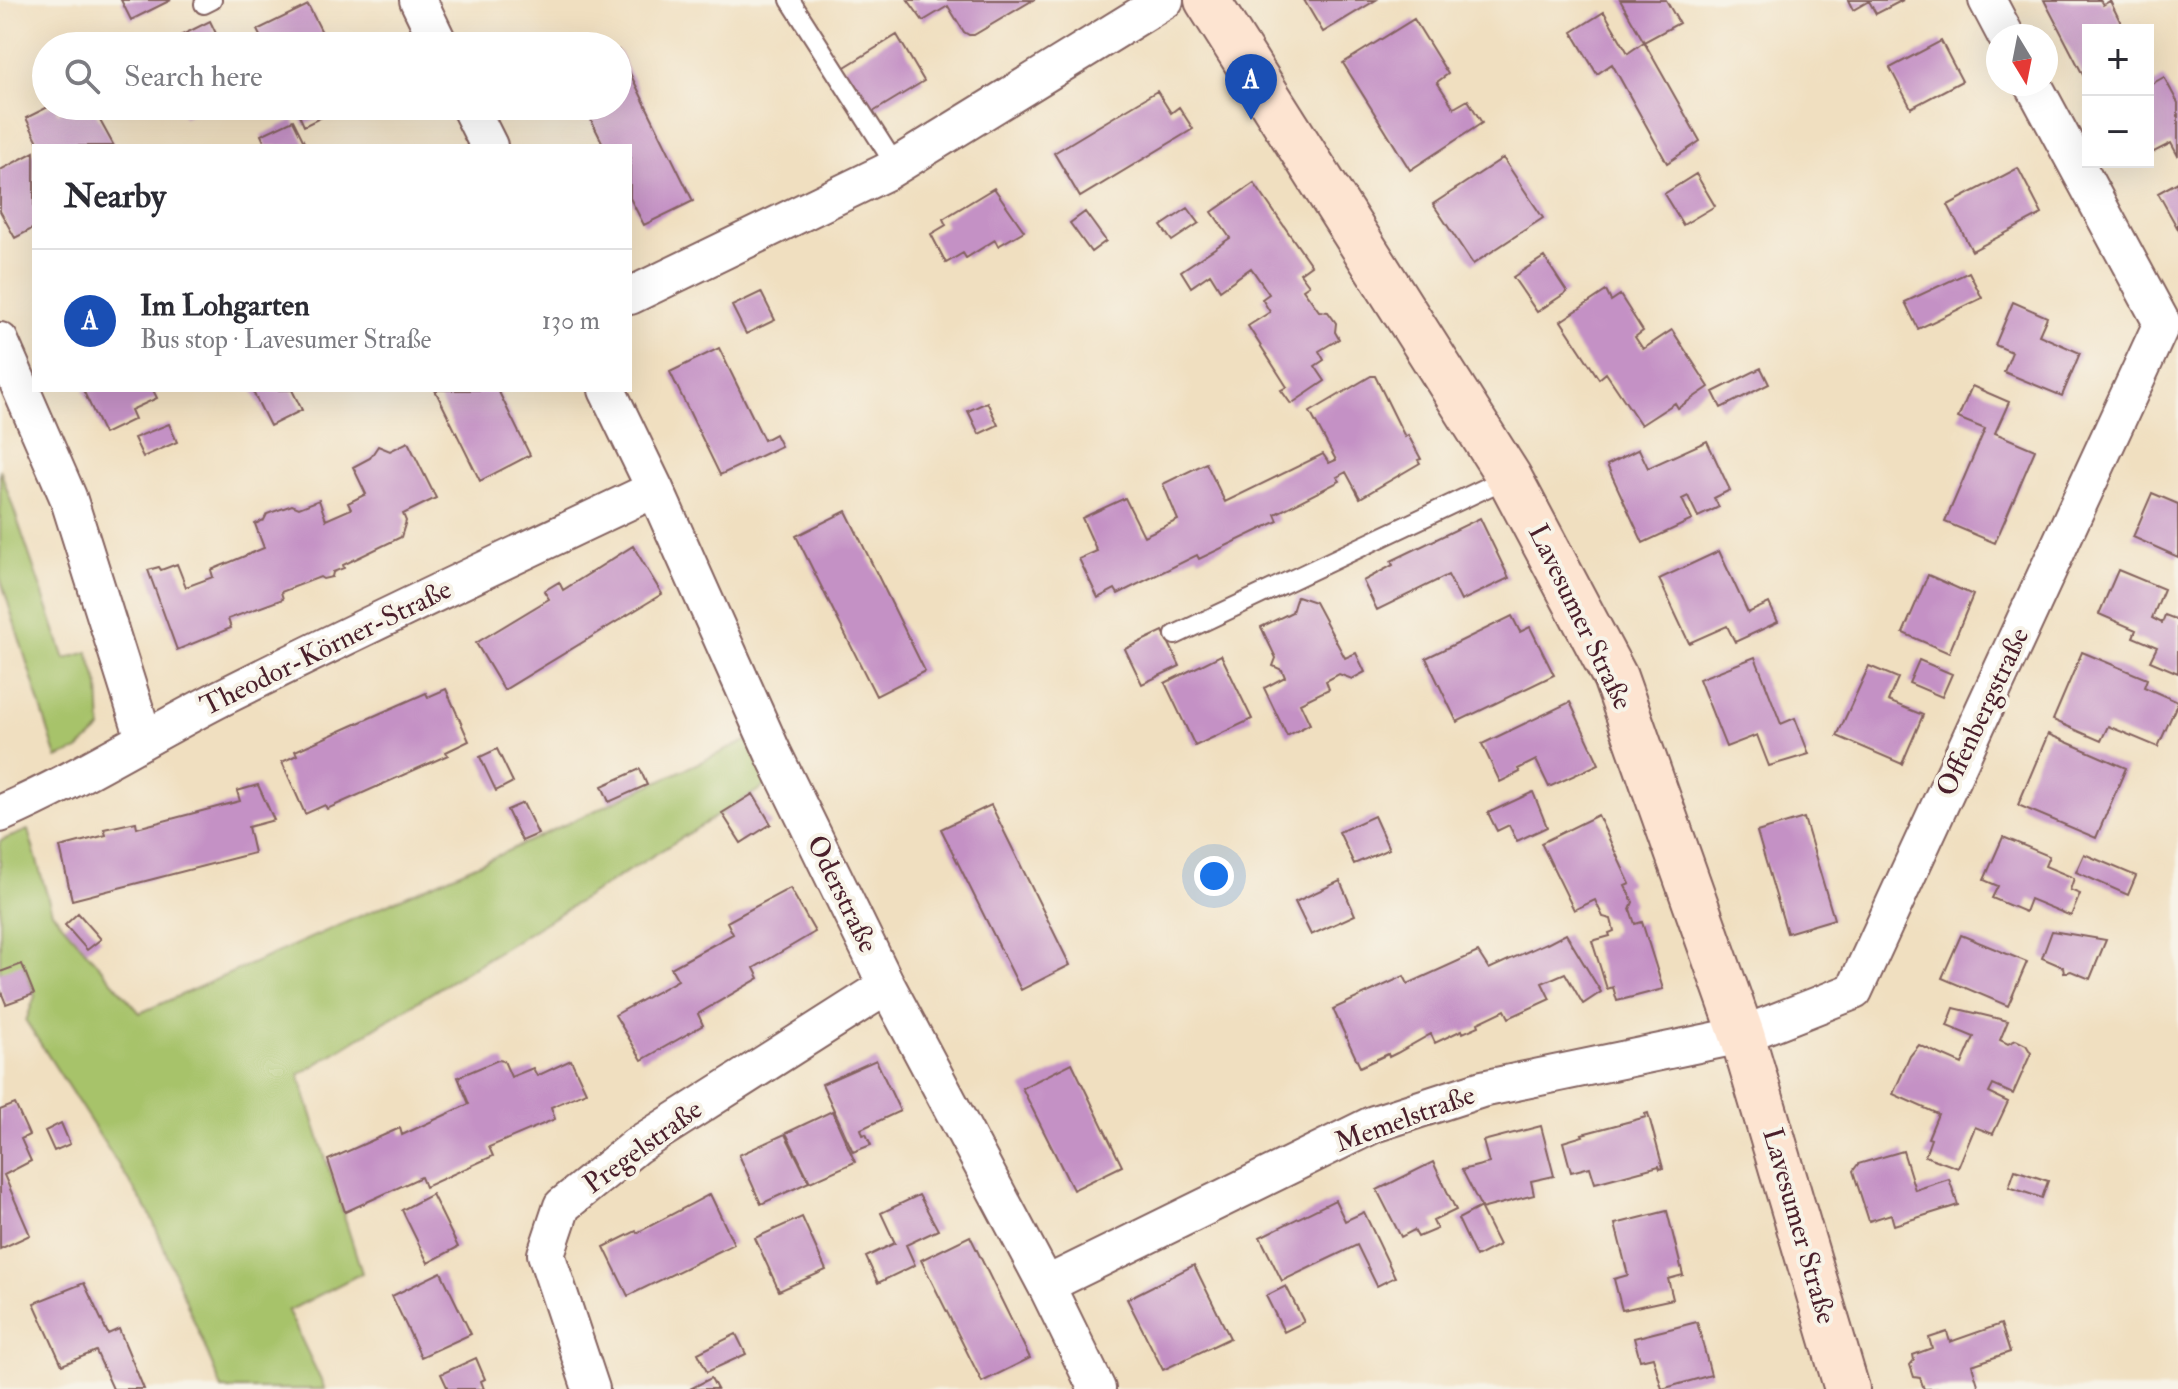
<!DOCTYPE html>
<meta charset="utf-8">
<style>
body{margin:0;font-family:"IM FELL Double Pica",serif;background:#f2f2f3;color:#2b2b33}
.controls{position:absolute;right:24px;top:24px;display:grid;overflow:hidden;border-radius:0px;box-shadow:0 8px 32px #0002}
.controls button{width:72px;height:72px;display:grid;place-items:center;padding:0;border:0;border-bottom:2px solid #e1e1e2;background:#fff;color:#2b2b33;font:40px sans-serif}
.compass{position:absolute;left:1986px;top:24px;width:72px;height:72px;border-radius:50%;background:#fff;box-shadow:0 8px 32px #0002;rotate:170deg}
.you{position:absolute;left:1214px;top:876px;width:28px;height:28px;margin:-20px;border:6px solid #fff;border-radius:50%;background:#1a73e8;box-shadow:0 0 0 12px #1a73e833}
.badge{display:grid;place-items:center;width:52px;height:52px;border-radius:50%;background:#b5179e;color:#fff;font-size:26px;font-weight:700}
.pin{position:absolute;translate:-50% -66px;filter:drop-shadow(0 2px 4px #0008)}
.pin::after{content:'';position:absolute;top:42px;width:28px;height:24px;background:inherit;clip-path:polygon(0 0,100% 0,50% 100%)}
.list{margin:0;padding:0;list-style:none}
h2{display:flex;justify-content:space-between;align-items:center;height:104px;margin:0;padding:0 32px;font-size:34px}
h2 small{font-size:26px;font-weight:400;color:#7c7c81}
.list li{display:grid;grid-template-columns:52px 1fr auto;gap:24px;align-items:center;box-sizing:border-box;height:144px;padding:0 32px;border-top:2px solid #e1e1e2}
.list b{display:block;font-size:30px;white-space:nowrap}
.list p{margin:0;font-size:26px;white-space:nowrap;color:#7c7c81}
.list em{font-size:26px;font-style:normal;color:#7c7c81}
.icon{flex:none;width:44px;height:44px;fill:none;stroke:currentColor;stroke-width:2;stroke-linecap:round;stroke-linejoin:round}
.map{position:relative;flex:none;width:2178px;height:1389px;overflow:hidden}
.search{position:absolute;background:#fff;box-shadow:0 8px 32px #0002;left:32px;top:32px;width:600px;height:88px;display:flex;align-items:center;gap:20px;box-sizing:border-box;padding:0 28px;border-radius:44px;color:#7c7c81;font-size:30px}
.panel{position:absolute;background:#fff;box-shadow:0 8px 32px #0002;left:32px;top:144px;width:600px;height:248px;border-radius:0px}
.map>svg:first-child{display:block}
</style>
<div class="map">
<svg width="2178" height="1389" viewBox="0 0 2178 1389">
<rect width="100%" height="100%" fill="#f7f3e8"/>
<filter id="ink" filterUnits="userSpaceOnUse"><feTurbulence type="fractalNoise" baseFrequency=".0125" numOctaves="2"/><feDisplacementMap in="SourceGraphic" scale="16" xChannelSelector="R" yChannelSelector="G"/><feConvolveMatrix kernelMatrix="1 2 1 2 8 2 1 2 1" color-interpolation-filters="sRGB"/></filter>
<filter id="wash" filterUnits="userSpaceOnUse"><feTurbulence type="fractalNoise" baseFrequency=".006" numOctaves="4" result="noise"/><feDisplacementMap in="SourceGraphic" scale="32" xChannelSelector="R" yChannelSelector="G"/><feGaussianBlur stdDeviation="1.8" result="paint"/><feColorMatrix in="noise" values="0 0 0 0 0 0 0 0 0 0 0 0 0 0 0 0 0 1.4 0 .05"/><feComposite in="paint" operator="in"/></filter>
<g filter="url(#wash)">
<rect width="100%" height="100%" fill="#f0dfc0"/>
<path fill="#a7c36a" stroke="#78714a" stroke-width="2" d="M0,469L65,659L88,652L99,686L101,729L78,750L57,758L0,577Z
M750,739L770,783L299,1075L362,1273L288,1311L325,1389H222L150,1214L26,1021L35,996L24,965L0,973V841L28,830L52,912L140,1013L501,854Z"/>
<g id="blocks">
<path fill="#c491c5" d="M121,0H171L131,20Z
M908,0H1033L974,35H969L964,32L948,6L923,21Z
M1304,0H1376L1323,32Z
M1620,0H1666L1679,23L1644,42Z
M1848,0H1903L1876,14L1869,1L1853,10Z
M2044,0H2100L2103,5L2110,1L2121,23L2114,26L2116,30H2088V75L2084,77Z
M308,5L329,46H265L257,30Z
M1604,12L1628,53L1644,42L1700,141L1667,163L1612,64L1597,74L1572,32Z
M1414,19L1448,74L1437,82L1454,108L1468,100L1482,123L1410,170L1343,63Z
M210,21L222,46H160Z
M897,35L924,81L868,115L840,70Z
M1941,41L1962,81L1911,108L1890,68Z
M618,49L693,201L644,225L630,198V146H604L584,106H618Z
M2164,77L2178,103V156L2171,143L2148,155V86Z
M1157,91L1171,113L1179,107L1193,129L1080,197L1054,153Z
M50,106H55L58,113L71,106H92L114,146H40L26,118Z
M179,106H208L184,117Z
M295,106H344L304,126Z
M293,120L306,146H266L261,135Z
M34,152V228L15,238L0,211V170Z
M1503,158L1543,218L1473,264L1433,204Z
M2018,168L2042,214L1972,251L1948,205Z
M1696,174L1715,206L1683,225L1664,194Z
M2178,182V229L2158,193Z
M1254,183L1311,265L1300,273L1309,285L1303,289L1319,311L1328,312L1336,323L1335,332L1339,339L1319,351L1324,360L1315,366L1325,381L1291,404L1281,390L1287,387L1248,326L1270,312L1262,299L1269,294L1251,268L1220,290L1210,274L1191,287L1181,271L1230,238L1212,212Z
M994,188L1024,231L998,246L995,240L966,258L963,253L946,263L931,234L946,225L943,219Z
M1188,208L1199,223L1172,241L1161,226Z
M1085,212L1106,241L1091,252L1070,223Z
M1544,257L1567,292L1537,312L1513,277Z
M1969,272L1982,298L1918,329L1905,302Z
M1606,291L1611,301L1620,295L1643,331L1635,337L1643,349L1672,330L1709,387L1678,408L1675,403L1641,425L1606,373L1599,379L1561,321Z
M761,292L775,320L746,334L732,306Z
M2013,302L2047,317L2039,335L2080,353L2062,396L2004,372L2012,352L1995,345Z
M719,348L764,440L775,434L781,446L720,475L670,372Z
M1761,368L1769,384L1721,408L1713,392Z
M1371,376H1375L1405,437L1408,435L1421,459L1418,460L1420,463L1360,498L1346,472L1337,477L1340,481L1275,514L1278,521L1199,559L1197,555L1118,594L1115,589L1098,598L1079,559L1097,551L1082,518L1125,498L1144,536L1178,520L1163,484L1206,463L1225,502L1323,454L1329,463L1336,460L1310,412Z
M1972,386L2009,402L1995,433L2035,450L1995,543L1945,522L1985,429L1958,418Z
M83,390H153L157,398L131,410L135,419L104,434Z
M257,390H292L302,410L270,426L253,392Z
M435,390H498L530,455L480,481Z
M987,402L998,425L979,434L968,411Z
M169,424L177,442L143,457L134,438Z
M1707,441L1730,490L1714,498L1719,507L1698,517L1688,496L1682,499L1692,520L1643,543L1607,465L1639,449L1648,468Z
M408,442L436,498L403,514L406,521L401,537L343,565L344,568L333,572L332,577L323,579L320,577L281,592L283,599L228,619L231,628L177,650L148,570L159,567L161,570L177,564L186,587L213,577L211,570L264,548L255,524L264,520L267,514L292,505L299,508L319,500L326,520L351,509L348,503L366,494L353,467L370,458L378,446L390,451Z
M2152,493L2178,504V557L2133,537Z
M846,511L925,671L876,696L796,536Z
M1480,518L1509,578L1461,601L1448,575L1377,610L1363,581L1393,565L1391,561Z
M633,546L662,594L504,690L476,643L549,599L544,591L559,582L563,590Z
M1719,551L1748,613L1769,603L1778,622L1735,642L1727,626L1689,643L1659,579Z
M2118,570L2164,589L2152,618L2162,623L2165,615L2178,620V673L2150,661L2157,647L2133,637L2136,630L2099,614Z
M1928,575L1973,595L1949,653L1903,633Z
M1297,596L1315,602L1345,658L1356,653L1365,672L1352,679L1339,674L1326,681L1329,689L1300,703L1310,724L1287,736L1264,688L1285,677L1282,670L1273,666L1276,658L1261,627L1292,612Z
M1512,616L1520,632L1530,627L1554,675L1457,722L1426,658Z
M1163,631L1180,666L1142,684L1125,649Z
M2082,652L2147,679L2144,687L2178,702L2158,747L2108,726L2101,741L2053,720Z
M1221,655L1252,719L1195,746L1165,683Z
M1755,657L1781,724L1795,718L1809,754L1769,766L1757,735L1726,747L1699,679Z
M1919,660L1952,674L1942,697L1909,683Z
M1869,666L1898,678L1888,701L1923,715L1902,764L1837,736Z
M446,689L469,741L446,752L448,755L327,809L325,805L305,814L282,762L297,755L295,751L383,712L426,693L428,697Z
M1570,702L1599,764L1549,787L1536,760L1518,769L1520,772L1500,782L1482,744Z
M2048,734L2126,768L2096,838L2018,805Z
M497,749L513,782L496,791L480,757Z
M640,769L647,785L609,802L602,786Z
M258,785L274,820L248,827L254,853L72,900L60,847L106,835L104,829L136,822L137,828L240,801L237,791Z
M1533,792L1547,827L1517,841L1509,825L1497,831L1488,813Z
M753,794L771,824L741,843L722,813Z
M523,803L538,834L522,841L507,810Z
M991,805L1070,965L1021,990L941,829Z
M1598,815L1630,884L1625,886L1633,902L1630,909L1635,924L1642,922L1663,989L1617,1001L1613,987L1607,989L1592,941L1610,936L1609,933L1614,931L1611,919L1603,917L1595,900L1574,910L1541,843Z
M1374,816L1389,849L1354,864L1339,832Z
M1804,818L1834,919L1787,933L1757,832Z
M2003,837L2049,856L2045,866L2074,878L2070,890L2080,894L2071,916L2030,899L2025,912L1992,898L1998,886L1984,880Z
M2084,854L2136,876L2128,895L2076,872Z
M1340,881L1355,915L1311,935L1295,902Z
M790,888L815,932L754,968L759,978L698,1014L703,1025L642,1060L615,1015L678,980L671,968L733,934L727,922Z
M78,913L101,939L87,950L65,925Z
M2052,931L2106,940L2090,979L2071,971L2064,973L2063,967L2042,958Z
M1566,934L1601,992L1583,1004L1565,973L1542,983L1550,999L1509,1018L1505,1010L1478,1023L1479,1026L1463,1033L1462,1030L1435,1043L1431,1034L1397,1053L1389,1057L1388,1054L1360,1067L1333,1009L1404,976L1408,984L1478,952L1489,969L1546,943L1547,944Z
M1961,935L2027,962L2008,1006L1942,978Z
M22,964L34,994L6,1004L0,989V972Z
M1954,1008L2008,1021L2000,1040L2008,1044L2016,1040L2026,1045L2031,1053L2013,1094L1993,1085L1989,1093L2008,1102L1993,1134L1975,1127L1958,1168L1925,1156L1931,1139L1928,1138L1938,1114L1893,1094L1910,1056L1919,1045L1962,1064L1974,1037L1947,1026Z
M498,1060L504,1061L511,1077L533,1068L537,1076L571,1060L586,1092L551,1107L555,1119L489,1147L493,1156L425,1187L421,1177L345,1212L328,1160L400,1128L402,1135L469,1104L458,1077Z
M876,1060L900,1111L861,1129L863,1135L866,1134L871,1145L853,1152L822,1084Z
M1072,1063L1122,1166L1073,1190L1022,1088Z
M15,1104L29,1135L21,1139L31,1161L4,1175L30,1235L0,1249V1110Z
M832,1111L855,1162L810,1182L786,1133Z
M1648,1113L1663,1168L1660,1169L1659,1166L1595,1183L1590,1167L1571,1172L1563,1142L1583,1136L1582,1134L1646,1117L1645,1114Z
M61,1123L70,1144L54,1151L45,1131Z
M1541,1126L1554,1176L1531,1181L1534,1195L1481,1209L1499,1245L1476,1257L1458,1219L1481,1207L1462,1170L1489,1163L1483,1141Z
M785,1134L809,1182L761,1204L739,1155Z
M1903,1151L1915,1190L1949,1179L1958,1205L1894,1225L1891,1214L1869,1221L1853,1171L1858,1164Z
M1433,1162L1456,1210L1433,1221L1437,1229L1418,1237L1414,1230L1401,1237L1377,1190Z
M2015,1170L2048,1181L2042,1198L2009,1187Z
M432,1194L458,1247L428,1263L402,1210Z
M710,1194L734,1244L628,1296L604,1247L636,1231L637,1233Z
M919,1195L938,1230L906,1245L915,1265L878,1283L866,1257L895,1243L881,1213Z
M1335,1200L1345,1221L1364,1212L1395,1277L1377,1286L1357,1245L1282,1281L1260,1237Z
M1667,1211L1683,1275L1668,1279L1673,1299L1622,1310L1614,1279L1628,1275L1615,1224Z
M802,1217L826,1270L779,1291L755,1238Z
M970,1236L1030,1358L982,1382L921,1260Z
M1194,1265L1230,1338L1163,1370L1127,1299Z
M441,1272L471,1334L421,1357L392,1296Z
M84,1283L108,1334L119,1329L144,1389H113L96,1351L62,1365L34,1303Z
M1286,1286L1304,1322L1284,1332L1266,1296Z
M1697,1322L1711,1375L1662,1389L1653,1357L1640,1360L1634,1338Z
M2001,1324L2010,1352L1972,1365L1979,1388L1924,1389L1920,1378L1914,1377L1910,1365L1914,1360L1913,1355L1932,1348L1929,1338L1947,1332L1950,1342Z
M736,1334L746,1354L707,1372L698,1353Z
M476,1358L485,1379L481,1381L484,1389H448L441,1374Z
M711,1378L717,1389H690Z"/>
</g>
</g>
<g filter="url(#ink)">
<use href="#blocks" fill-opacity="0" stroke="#84625f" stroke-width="2"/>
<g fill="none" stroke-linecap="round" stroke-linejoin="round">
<defs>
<path id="lane" d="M790,0L896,166
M204,4L212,0
M1175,635L1509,477"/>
<path id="street" d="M418,0L440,46
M1987,0L2006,36
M2033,84L2162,323
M469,106L489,146
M630,296L886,172L1165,0
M0,341L68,497L144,738
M607,390L655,489L773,753L887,986L1046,1285L1097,1389
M0,814C76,781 147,736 221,698C364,626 510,558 655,489
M1046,1285L1374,1124L1482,1089L1742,1035L1854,991L2162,323
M591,1389L546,1254L562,1206L636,1146L887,986"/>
<path id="secondary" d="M1207,0L1509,477L1615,677L1742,1035L1847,1389"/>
</defs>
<use href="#lane" stroke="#84625f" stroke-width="22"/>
<use href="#street" stroke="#84625f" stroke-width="40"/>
<use href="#secondary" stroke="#84625f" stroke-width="48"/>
<use href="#lane" stroke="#fff" stroke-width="18"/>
<use href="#street" stroke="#fff" stroke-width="36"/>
<use href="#secondary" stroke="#fde4d1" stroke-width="44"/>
</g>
</g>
<g text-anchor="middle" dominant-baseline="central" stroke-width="8" stroke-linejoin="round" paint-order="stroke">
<g font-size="28" fill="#4a1f2b" stroke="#f7f3e8">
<text transform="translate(1580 617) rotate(64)">Lavesumer Straße</text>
<text transform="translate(326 648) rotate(-26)">Theodor-Körner-Straße</text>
<text transform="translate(1983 712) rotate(-65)">Offenbergstraße</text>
<text transform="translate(842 894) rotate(64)">Oderstraße</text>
<text transform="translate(1405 1119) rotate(-20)">Memelstraße</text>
<text transform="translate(643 1147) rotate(-36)">Pregelstraße</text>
<text transform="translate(1799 1226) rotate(74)">Lavesumer Straße</text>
</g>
</g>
</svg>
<div class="controls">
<button>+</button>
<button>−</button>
</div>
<svg class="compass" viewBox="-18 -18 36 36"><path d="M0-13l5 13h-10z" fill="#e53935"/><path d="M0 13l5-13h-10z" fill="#7c7c81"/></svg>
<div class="you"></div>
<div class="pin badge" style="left:1251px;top:120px;background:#1a4fb4">A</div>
<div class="search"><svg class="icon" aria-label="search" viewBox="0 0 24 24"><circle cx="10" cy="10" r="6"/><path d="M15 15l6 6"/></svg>Search here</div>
<section class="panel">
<h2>Nearby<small></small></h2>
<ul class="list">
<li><span class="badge" style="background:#1a4fb4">A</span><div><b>Im Lohgarten</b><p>Bus stop · Lavesumer Straße</p></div><em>130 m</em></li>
</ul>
</section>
</div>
